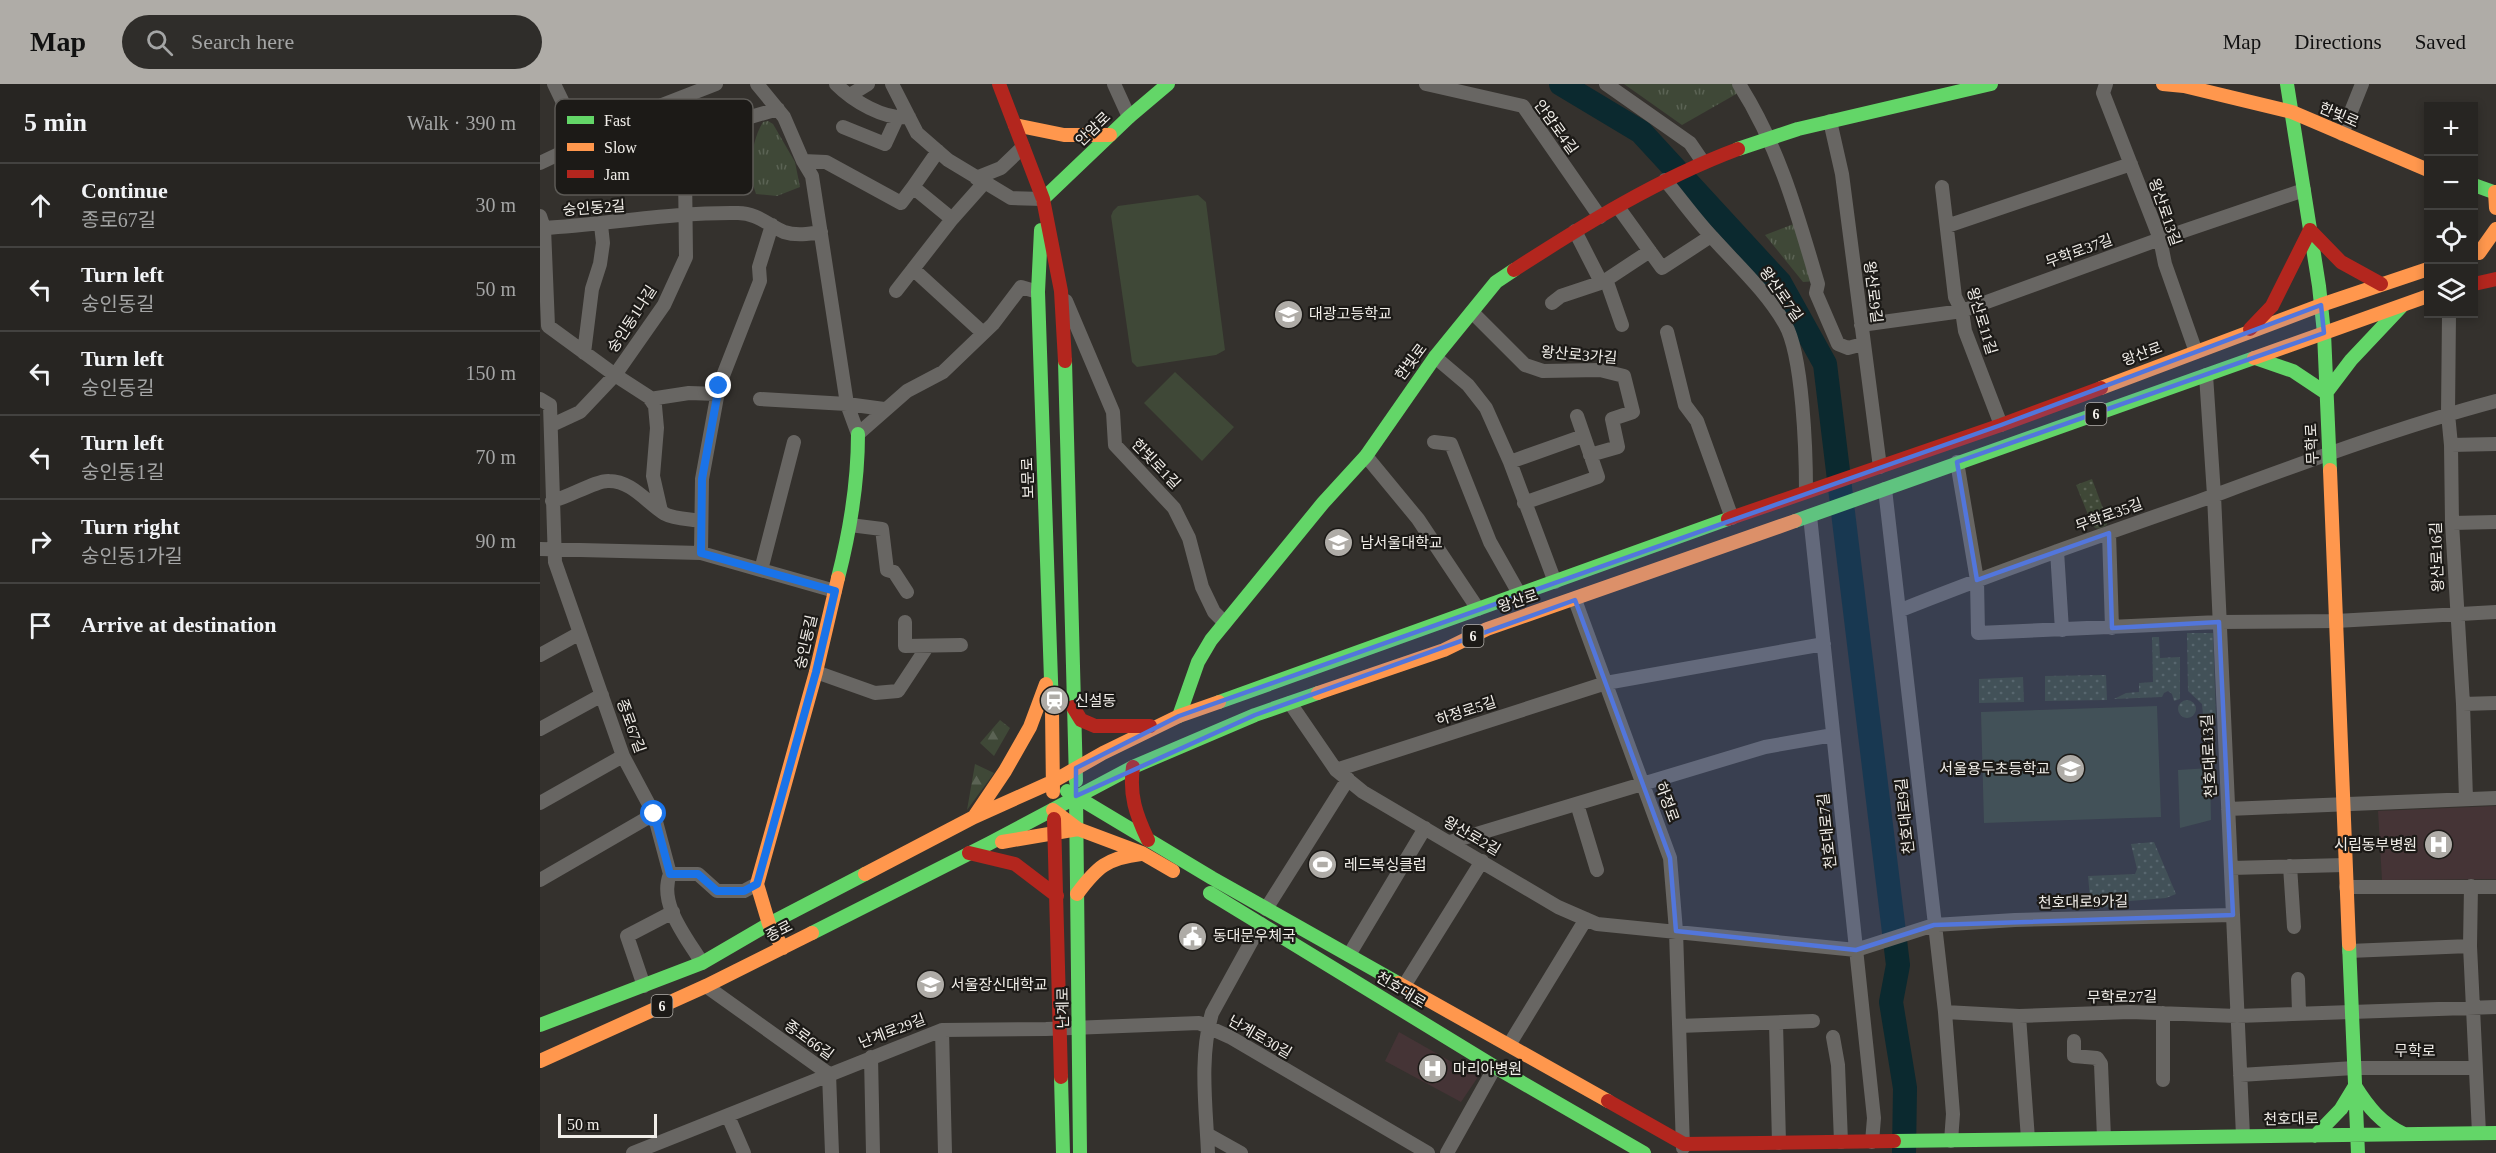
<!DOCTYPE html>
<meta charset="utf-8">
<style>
body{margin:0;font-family:"Times New Roman","Noto Sans KR",serif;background:#2f2d2a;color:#f1f3f6}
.controls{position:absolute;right:18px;top:18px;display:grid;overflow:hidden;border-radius:0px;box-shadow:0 3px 9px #0003}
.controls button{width:54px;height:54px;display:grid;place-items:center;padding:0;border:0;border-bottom:2px solid #434240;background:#272522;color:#f1f3f6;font:30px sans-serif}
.scale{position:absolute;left:18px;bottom:15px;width:99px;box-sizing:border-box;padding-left:6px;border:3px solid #f1eee9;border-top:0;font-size:16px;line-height:21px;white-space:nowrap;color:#f1eee9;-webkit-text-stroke:4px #1c1a17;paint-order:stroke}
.stop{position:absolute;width:18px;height:18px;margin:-14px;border:4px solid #1a73e8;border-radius:50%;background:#fff}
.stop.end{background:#1a73e8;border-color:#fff;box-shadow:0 2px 6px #0008}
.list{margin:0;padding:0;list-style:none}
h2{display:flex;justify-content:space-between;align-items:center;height:78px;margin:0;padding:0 24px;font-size:26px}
h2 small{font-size:20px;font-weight:400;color:#a4a5a5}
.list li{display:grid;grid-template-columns:39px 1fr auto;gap:18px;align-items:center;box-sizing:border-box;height:84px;padding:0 24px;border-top:2px solid #434240}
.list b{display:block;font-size:22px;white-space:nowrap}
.list p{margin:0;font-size:20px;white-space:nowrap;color:#a4a5a5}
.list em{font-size:20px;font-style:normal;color:#a4a5a5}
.icon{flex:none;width:33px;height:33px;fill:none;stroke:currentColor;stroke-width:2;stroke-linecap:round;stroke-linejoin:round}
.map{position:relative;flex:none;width:1956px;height:1069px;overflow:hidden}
header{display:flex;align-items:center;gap:36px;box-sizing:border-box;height:84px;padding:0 30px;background:#afaca7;color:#111}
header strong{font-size:28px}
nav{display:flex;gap:33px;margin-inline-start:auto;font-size:21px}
.search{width:420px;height:54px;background:#2f2d2a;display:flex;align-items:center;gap:15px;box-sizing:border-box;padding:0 21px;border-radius:33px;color:#a4a5a5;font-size:22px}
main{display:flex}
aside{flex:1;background:#272522}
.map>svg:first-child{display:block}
</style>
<header>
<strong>Map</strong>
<div class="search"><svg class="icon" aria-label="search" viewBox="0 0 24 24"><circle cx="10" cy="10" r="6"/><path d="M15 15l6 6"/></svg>Search here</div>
<nav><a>Map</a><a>Directions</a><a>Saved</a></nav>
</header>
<main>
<aside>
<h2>5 min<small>Walk · 390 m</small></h2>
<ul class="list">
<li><svg class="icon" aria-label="ahead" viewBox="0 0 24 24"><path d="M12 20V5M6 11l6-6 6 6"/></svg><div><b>Continue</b><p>종로67길</p></div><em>30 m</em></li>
<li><svg class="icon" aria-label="left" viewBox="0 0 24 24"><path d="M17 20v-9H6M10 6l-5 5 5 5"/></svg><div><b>Turn left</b><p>숭인동길</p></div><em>50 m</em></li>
<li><svg class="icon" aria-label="left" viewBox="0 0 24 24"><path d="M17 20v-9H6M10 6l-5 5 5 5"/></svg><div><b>Turn left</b><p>숭인동길</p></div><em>150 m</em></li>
<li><svg class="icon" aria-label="left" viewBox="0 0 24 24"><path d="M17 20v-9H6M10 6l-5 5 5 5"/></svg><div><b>Turn left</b><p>숭인동1길</p></div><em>70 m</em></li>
<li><svg class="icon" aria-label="right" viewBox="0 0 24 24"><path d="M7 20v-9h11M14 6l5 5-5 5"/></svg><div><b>Turn right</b><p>숭인동1가길</p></div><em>90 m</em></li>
<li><svg class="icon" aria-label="arrive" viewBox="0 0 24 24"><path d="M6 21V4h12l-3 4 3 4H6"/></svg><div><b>Arrive at destination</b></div></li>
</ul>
</aside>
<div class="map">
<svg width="1956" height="1069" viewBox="0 0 1956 1069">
<defs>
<pattern id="grass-dots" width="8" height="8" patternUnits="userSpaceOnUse" patternTransform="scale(1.5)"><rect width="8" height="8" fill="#3f4837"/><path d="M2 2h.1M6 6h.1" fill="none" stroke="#5b6354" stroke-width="1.8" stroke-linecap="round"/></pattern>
<pattern id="forest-firs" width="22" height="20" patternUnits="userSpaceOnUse" patternTransform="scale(1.5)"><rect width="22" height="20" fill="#3f4837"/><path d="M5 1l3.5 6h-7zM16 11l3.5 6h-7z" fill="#5b6354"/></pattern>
<pattern id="park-tufts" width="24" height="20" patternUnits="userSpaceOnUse" patternTransform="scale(1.5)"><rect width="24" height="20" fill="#3f4837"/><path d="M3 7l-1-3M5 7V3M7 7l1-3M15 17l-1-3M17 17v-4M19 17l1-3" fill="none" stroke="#5b6354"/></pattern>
</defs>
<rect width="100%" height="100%" fill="#34312d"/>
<path fill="#453436" d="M1956,722V795L1842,796L1838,727Z
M859,948L938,993L921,1018L845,977Z"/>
<path fill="url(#grass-dots)" d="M1552,395L1567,435V441L1560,445L1555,444L1551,438L1536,401Z
M1647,549H1673L1676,634L1672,638L1663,631L1662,620L1648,607Z
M1612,553H1619L1620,574L1640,573V615L1634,617L1632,610L1628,607L1624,609L1622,613L1574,615L1586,609L1599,608V599L1613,598Z
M1566,591L1567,616L1505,617V592Z
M1483,593L1484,618L1439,619V595Z
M1638 625a9 9 0 1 1 18 0a9 9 0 1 1-18 0Z
M1614,758L1636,810L1626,814L1578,818L1572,823L1551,824L1548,792L1595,790L1597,785L1591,760Z"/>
<path fill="url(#forest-firs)" d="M460,636L470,644L454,672L440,659Z
M435,680L454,689L427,726Z"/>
<path fill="url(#park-tufts)" d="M1084,0H1192L1198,9L1142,41Z
M228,37L233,40L255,78L260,103L237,112L216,110C208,89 211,57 223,38Z
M1259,138L1277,197L1263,198L1225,151Z"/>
<path fill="#3f4837" d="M658,111L666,118L685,266L676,271L597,283L592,278L571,132L573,127L578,122Z
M635,288L694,343L662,377L604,319Z
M1617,622L1621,733L1444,739L1441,628Z
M1670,684L1671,736L1640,744L1638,686Z"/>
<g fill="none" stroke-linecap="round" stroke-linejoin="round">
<path stroke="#0b292f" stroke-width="24" d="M1021,0L1101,48L1240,199L1285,280L1358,881L1351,918L1365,1004L1364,1069"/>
<path stroke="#686663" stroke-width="14" d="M14,0L43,60
M217,0L244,33L263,77L272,92L307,320L318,350L367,307L403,288L453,240L481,203L498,208
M296,0C313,17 344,36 369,33
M352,0L377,49L408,76L471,114L503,115
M574,0L589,33
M886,0L983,22L1060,133
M1066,0L1150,59L1163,78
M1199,0C1239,63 1257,129 1278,200L1276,209L1298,260L1308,264L1323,260
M1566,0L1563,9L1620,155L1625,180L1656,268
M310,11L328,0
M1290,37L1302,90L1340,383
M303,43L345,60L357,34
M1802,50L1822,0
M140,76C166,68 172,67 183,41L238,25
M263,77L286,78L361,119L373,103L412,135
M0,79L122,21L176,0
M436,94L461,84L483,63
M1125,96C1141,115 1155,135 1172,153C1197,181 1226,207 1245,240C1263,271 1266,369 1266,407
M373,103L398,67
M1402,103L1415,213L1422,227L1425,247L1461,341
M1078,123L1122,184L1171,152
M0,132L4,144L8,242L75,291L109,313L115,322L117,344L113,392L121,427
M1407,142L1591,80
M0,146L4,144C68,140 133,128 198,129C217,129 228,141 244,148C256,152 269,150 281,148
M1035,147L1060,196L1068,201L1082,241
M373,185L443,249
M356,207L412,135L444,99
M526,217L573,328L575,361L634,424L649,454L662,503L674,528L685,539
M1012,219L1021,212L1063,198L1110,167
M932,228L985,281L1003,287L1060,286L1084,292L1093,328L1072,335L1078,363L1050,371
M1909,230L1908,330L1911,361L1912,439L1923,620L1926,715
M1321,241L1422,227L1620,155L1764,106
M1127,248L1145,321L1157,337L1192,434
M44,269L52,205L60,180L63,159L61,141
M895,273L928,301L946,324L970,378L1015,498
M1666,291L1674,411L1703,1052
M0,315L10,321L15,478L83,672L114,730L130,790C118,820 147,854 162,879
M110,315L149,309L178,310
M220,315L307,320L344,325
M12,341L40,328L75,291L124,221L146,173L145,87L117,24
M894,358L911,360L950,458L980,511
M1911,361L1956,360
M826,372L878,435L938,525
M970,378L1043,352
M1417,378L1437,496L1438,549L1679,538L1796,537L1956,528
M1345,405L1405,928L1413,1030L1411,1057
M12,417C28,414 56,396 69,397C92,397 107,419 125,430C134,435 150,435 161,437
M984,419L1058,393L1037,332
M1270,432L1334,1034L1332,1058
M1912,439L1956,438
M310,441L342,445L347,486L354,488L367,508
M1569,449L1572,544
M0,465L161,469L295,507
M1517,467L1522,546
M161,469L162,395L179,302L220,197L219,183L232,141
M221,486L254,358
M1035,516L1130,774L1136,847L1143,1064
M1361,526C1459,487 1559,452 1659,417C1757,381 1855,344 1956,317
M365,538V562L421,561
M0,571L40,549
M276,588L335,609L358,607L387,563
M750,619L796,686L823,708L1018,823L1057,840L1316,866L1394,841L1475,836L1693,831
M1923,620L1956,619
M0,645L62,611
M796,686L1066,599L1284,560
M0,719L83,672
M1037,720L1057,786
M1688,725L1956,714
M910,758L1225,663L1293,651
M1750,782L1754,843
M1691,784L1805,781
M130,790H158L177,807H204L217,800
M0,796L114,730
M1931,802L1930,862L1939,1049
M1806,803H1956
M726,825L808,695
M1809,867L1930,862
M809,871L885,744
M1758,895L1759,929
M104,902L87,852L133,828
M166,902L289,990L292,1069
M864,902L942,777
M1405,928L1479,932L1590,928L1697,932L1956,923
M1479,932L1488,1055
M1236,939L1239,1059
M1139,942L1273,937
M402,946L405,1069
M1293,953L1298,981L1301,1058
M1534,957V972L1557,974L1561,980L1564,1054
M969,961L1046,835
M331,973L333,1069
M1700,991L1814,984H1936
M1623,996V929
M188,1032L204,1069
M667,1050L701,1069
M93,1069L402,946L506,945L659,939L690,953L888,1069
M668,1069C666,1023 659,974 672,929L721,840
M907,1069L955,983"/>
<path stroke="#63d668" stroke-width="14" d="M1747,0L1779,202L1784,249L1790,386
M1198,65L1258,45L1451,0
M1934,101L1956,109
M503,115L589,33L628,0
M501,146L498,208L512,626
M1715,274L1753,287L1786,309L1811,276L1861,223
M525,277L536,697
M1255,437L1714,274
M298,494C310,447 318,399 318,350
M679,618L1188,435
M639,632L658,578L671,556L783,419L826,372L895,273L956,198L974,186
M527,707L672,794L858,899
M536,712L540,1069
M670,809L955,983L1104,1069
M272,849L450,759L593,683L715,631L778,609
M1809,860L1818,1069
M0,941L162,879L229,840L325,790
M521,993L523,1069
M1775,1052L1801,1025L1815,1002C1828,1023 1841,1039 1864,1050
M1354,1057L1956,1049"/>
<path stroke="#ff974d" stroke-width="14" d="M1623,0L1644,2L1752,28L1888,86
M475,41L524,51H570
M1955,108L1956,124
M1939,169L1956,145
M1714,274L1888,212
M1561,304L1781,221L1888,185
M1790,386L1809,860
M778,609L904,566L947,545L1255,437
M512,626L513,708
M513,726L538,745L602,769L633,787
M434,733L465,687L490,643L506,600
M462,758L538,745
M325,790L434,733L512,698L563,669L639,632L679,618
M537,810C557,783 567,774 601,770
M243,864L229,840L217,800L276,588L298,494
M858,899L1068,1017
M0,977L166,902L272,849"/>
<path stroke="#b3261e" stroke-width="14" d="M459,0L503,115L521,207L525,277
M974,186C1045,140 1118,95 1198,65
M1934,200L1956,195
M1710,245L1732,222L1770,146L1801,178L1841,200
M1188,435L1461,341L1561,304
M533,623L541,636L555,642H610
M593,683C589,711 596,731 608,756
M514,735L521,993
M429,769L475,780L517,812
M1068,1017L1144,1060L1354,1057"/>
</g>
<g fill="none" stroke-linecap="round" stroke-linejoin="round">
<path stroke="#1a73e8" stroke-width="8" d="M114,730L130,790H158L177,807H204L217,800L276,588L295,507L161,469L162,395L179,302"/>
</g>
<path fill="#5276dc" fill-opacity="0.2" stroke="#5276dc" stroke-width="4.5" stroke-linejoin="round" d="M1781,221L1784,249L1417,378L1437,496L1569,449L1572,544L1679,538L1693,831L1394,841L1316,866L1136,847L1130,774L1035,516L715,631L536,712V684L639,632L1461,341Z"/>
<defs>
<symbol id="school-disc" viewBox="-11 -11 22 22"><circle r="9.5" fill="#afaca7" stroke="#1c1a17"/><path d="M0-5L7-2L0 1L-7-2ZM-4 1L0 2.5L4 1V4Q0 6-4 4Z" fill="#fff"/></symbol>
<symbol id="university-disc" viewBox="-11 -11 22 22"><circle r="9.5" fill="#afaca7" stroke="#1c1a17"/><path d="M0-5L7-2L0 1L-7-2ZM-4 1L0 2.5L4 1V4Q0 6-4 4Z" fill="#fff"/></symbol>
<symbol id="station-disc" viewBox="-11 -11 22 22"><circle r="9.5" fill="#afaca7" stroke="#1c1a17"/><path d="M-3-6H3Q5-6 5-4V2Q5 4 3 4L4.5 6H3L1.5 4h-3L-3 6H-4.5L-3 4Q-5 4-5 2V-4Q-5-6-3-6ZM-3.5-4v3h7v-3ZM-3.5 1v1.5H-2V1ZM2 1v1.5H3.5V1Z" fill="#fff"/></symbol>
<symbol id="hospital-disc" viewBox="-11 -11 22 22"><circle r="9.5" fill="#afaca7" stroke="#1c1a17"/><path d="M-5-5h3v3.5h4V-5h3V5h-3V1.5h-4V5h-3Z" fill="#fff"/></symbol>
<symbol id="stadium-disc" viewBox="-11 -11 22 22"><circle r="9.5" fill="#afaca7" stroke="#1c1a17"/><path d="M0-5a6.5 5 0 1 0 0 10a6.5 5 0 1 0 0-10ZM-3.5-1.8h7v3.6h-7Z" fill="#fff"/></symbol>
<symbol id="civic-disc" viewBox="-11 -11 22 22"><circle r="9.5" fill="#afaca7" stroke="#1c1a17"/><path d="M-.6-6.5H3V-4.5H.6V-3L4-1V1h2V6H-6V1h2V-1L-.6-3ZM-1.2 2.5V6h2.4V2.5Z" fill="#fff"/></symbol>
</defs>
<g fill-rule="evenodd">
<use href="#school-disc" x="732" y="214" width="33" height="33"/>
<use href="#university-disc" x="782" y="442" width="33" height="33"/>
<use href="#station-disc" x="498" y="600" width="33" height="33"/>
<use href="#school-disc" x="1514" y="668" width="33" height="33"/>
<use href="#hospital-disc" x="1882" y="744" width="33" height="33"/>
<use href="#stadium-disc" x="766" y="764" width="33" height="33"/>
<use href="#civic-disc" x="636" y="836" width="33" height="33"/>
<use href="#university-disc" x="374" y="884" width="33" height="33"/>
<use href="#hospital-disc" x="876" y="968" width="33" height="33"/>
</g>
<g text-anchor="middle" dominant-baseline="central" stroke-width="4.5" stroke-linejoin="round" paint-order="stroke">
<g fill="#1c1a17" stroke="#b1aeaa" stroke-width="1.5">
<rect x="1545.5" y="319" width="21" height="22" rx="4.5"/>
<rect x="922.5" y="541" width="21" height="22" rx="4.5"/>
<rect x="111.5" y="911" width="21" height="22" rx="4.5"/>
</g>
<g font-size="14" font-weight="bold" fill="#f1eee9">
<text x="1556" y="330">6</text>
<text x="933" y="552">6</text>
<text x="122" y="922">6</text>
</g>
<g font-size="15" fill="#f1eee9" stroke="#1c1a17">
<text transform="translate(1799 31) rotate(23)">한빛로</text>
<text transform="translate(1016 43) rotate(54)">안암로4길</text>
<text transform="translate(553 45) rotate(-44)">안암로</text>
<text transform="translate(54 124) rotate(-4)">숭인동2길</text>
<text transform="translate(1625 128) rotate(71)">왕산로13길</text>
<text transform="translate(1539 167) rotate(-20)">무학로37길</text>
<text transform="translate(1333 208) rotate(83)">왕산로9길</text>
<text transform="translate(1241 210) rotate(55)">왕산로7길</text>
<text transform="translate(92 235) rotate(-57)">숭인동1나길</text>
<text transform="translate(1442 237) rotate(73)">왕산로11길</text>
<text transform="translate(1602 270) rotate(-20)">왕산로</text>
<text transform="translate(1039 271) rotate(5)">왕산로3가길</text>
<text transform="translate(871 278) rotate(-53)">한빛로</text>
<text transform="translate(1772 360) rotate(-93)">무학로</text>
<text transform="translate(616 380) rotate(46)">한빛로1길</text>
<text transform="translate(488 394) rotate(-92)">보문로</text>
<text transform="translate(1569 431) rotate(-20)">무학로35길</text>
<text transform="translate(1897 473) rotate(-92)">왕산로16길</text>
<text transform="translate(978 517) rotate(-18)">왕산로</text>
<text transform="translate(266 558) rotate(-77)">숭인동길</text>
<text transform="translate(926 627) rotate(-18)">하정로5길</text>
<text transform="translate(91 642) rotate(70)">종로67길</text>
<text transform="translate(1669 672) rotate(-93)">천호대로13길</text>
<text transform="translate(1127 718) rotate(70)">하정로</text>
<text transform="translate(1365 732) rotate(-96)">천호대로9길</text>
<text transform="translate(1287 747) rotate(-96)">천호대로7길</text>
<text transform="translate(932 752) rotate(30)">왕산로2길</text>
<text transform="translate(1543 818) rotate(-1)">천호대로9가길</text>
<text transform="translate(239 847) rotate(-27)">종로</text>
<text transform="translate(861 906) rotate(31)">천호대로</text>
<text transform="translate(1582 913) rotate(-1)">무학로27길</text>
<text transform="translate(523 924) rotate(-91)">난계로</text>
<text transform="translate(352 947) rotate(-21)">난계로29길</text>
<text transform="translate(720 953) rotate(30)">난계로30길</text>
<text transform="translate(269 956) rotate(36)">종로66길</text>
<text x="1875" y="967">무학로</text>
<text transform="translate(1751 1035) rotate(-1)">천호대로</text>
</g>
<g font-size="15" fill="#f1eee9" stroke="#1c1a17" text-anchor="start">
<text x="769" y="230">대광고등학교</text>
<text x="820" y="459">남서울대학교</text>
<text x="535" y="617">신설동</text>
<text x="1510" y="685" text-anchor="end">서울용두초등학교</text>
<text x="1877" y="761" text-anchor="end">시립동부병원</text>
<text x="804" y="781">레드복싱클럽</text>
<text x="673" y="852">동대문우체국</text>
<text x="411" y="901">서울장신대학교</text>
<text x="913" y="985">마리아병원</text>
</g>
</g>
<rect x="15" y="15" width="198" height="96" rx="9" fill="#1c1a17" stroke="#5c5a56" stroke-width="1.5"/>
<rect x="27" y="32" width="27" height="8" fill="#63d668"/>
<rect x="27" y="59" width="27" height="8" fill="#ff974d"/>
<rect x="27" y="86" width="27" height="8" fill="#b3261e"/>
<g font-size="16" fill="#f1eee9">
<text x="64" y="42">Fast</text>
<text x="64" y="69">Slow</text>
<text x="64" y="96">Jam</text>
</g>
</svg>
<div class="controls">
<button>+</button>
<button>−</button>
<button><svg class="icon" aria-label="locate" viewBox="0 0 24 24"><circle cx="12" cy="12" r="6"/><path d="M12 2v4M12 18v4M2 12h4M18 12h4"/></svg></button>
<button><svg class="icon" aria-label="layers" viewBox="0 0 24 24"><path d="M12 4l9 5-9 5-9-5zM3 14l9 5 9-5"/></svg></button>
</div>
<div class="scale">50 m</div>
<div class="stop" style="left:114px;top:730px"></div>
<div class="stop end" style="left:179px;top:302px"></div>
</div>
</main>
